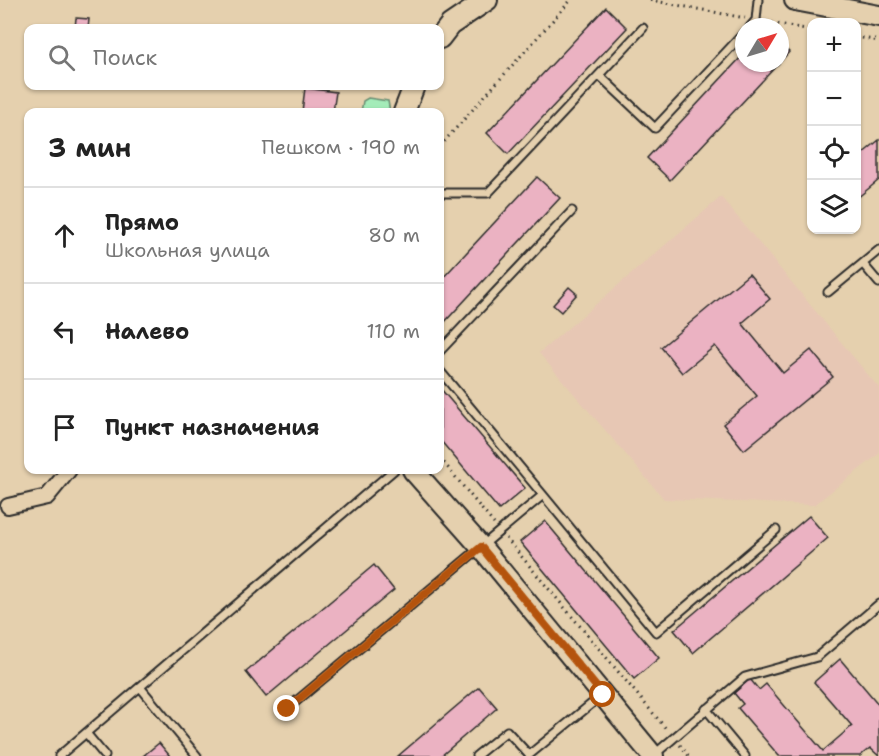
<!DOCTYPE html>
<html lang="ru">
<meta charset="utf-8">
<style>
body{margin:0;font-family:"Shantell Sans",sans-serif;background:#f6f6f6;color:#222}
.controls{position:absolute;right:18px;top:18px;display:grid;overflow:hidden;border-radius:12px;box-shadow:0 2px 4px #0004}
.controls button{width:54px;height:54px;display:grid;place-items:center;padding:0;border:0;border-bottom:2px solid #e0e0e0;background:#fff;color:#222;font:30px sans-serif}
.compass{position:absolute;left:735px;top:18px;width:54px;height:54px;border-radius:50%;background:#fff;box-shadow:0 2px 4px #0004;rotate:52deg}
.stop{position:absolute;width:18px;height:18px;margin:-14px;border:4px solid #b45309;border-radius:50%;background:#fff}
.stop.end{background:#b45309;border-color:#fff;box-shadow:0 2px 6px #0008}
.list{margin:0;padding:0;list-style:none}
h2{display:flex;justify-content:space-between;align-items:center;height:78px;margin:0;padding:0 24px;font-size:26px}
h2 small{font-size:20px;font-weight:400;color:#767676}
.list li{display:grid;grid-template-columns:39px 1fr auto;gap:18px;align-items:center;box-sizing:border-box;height:96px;padding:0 24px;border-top:2px solid #e0e0e0}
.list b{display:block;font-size:22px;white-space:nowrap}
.list p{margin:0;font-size:20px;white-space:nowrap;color:#767676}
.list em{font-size:20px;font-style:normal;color:#767676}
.icon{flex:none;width:33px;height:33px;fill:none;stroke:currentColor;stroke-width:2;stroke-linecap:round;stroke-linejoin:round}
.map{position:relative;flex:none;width:879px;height:756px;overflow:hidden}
.search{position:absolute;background:#fff;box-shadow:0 2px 4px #0004;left:24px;top:24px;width:420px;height:66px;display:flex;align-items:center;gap:15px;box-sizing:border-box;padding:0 21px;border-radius:12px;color:#767676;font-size:22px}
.panel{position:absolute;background:#fff;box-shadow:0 2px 4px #0004;left:24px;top:108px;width:420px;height:366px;border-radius:12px}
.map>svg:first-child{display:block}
</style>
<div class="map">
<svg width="879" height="756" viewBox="0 0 879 756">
<rect width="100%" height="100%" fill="#e5d0ae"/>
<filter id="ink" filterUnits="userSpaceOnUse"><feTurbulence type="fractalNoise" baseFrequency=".0167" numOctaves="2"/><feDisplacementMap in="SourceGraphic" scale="12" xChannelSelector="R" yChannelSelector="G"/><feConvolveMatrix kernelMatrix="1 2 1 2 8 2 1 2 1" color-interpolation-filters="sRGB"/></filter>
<g filter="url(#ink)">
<path fill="#e7c7b4" d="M721,197L879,388V454L814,505L664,499L539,353Z"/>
<path fill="#a4ecb9" stroke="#688c72" stroke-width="1.5" d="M368,98L388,101L390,112H361L363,101Z"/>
<path fill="#ebb2c2" stroke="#2b2b2b" stroke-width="1.5" d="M606,7L627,28L508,154L487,133Z
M76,18L89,19L88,28H75Z
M780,44L789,52L780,62Z
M744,54V63H779L670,180L647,158Z
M305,88L336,92L333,112H302Z
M879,140V180L856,199V159Z
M537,177L560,198L440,327V281Z
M749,274L770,299L742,323L783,373L811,350L833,377L744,450L723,424L757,396L715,346L682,373L661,347Z
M569,287L577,294L561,312L553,305Z
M440,388L525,488L499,510L440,440Z
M809,516L828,538L693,653L674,630Z
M545,521L659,658L634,679L520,542Z
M374,565L394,590L266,697L246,672Z
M840,659L879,705V756L870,748L860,756H779L738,708L743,704L734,693L750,679L759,690L766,684L823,751L852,726L814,682Z
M479,687L497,708L441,756H398Z
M159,743L170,756H143Z"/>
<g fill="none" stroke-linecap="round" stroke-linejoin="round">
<defs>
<path id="lane" d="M750,27L756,20L758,0
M599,75L655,128L744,33
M440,193H488L643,28
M863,264L879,283
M828,292L879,250
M440,351L572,211
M440,371L543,495
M140,687L197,756
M287,709L543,495L656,632L776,530
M706,709L745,756
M86,733L105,756
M655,754L745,677L817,657L879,604
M59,756L394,470
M476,756L507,731L529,755L601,696"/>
<path id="street" d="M8,506L47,497L69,470"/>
<path id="secondary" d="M795,0L879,16
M440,38L450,25L487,0
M404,112L414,86
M413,470L481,547L653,756"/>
</defs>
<use href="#lane" stroke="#2b2b2b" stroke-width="11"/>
<use href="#street" stroke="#2b2b2b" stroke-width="18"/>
<use href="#secondary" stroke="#2b2b2b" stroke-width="24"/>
<path stroke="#2b2b2b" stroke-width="3" stroke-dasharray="1.5 4.5" stroke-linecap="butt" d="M650,0L745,18
M766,22L812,30
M856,37L879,41
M440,146L571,0
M440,458L494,524
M506,538L668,731
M680,745L689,756"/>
<use href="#lane" stroke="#e5d0ae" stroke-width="7"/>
<use href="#street" stroke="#e5d0ae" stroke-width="14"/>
<use href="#secondary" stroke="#e5d0ae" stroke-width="20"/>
</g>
</g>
<g fill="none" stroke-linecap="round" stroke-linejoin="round" filter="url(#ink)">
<path stroke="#b45309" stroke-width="8" d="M287,709L481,547L603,695"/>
</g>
</svg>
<div class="controls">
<button>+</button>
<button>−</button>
<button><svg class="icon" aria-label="locate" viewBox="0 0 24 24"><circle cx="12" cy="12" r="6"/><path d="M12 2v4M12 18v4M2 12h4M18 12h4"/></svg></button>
<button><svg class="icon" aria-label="layers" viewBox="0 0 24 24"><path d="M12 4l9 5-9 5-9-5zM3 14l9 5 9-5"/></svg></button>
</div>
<svg class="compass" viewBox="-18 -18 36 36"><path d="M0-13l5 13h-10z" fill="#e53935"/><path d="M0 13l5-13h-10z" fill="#767676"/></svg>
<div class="stop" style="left:603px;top:695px"></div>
<div class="stop end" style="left:287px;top:709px"></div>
<div class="search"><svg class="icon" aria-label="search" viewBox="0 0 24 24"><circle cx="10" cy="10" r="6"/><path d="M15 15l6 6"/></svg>Поиск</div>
<section class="panel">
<h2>3 мин<small>Пешком · 190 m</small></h2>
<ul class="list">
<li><svg class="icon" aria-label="ahead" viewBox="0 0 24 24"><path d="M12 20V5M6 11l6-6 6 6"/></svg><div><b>Прямо</b><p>Школьная улица</p></div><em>80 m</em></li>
<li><svg class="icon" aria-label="left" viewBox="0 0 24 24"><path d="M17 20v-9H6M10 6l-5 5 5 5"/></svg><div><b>Налево</b></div><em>110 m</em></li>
<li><svg class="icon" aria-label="arrive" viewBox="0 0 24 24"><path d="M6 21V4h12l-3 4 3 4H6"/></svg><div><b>Пункт назначения</b></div></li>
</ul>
</section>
</div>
